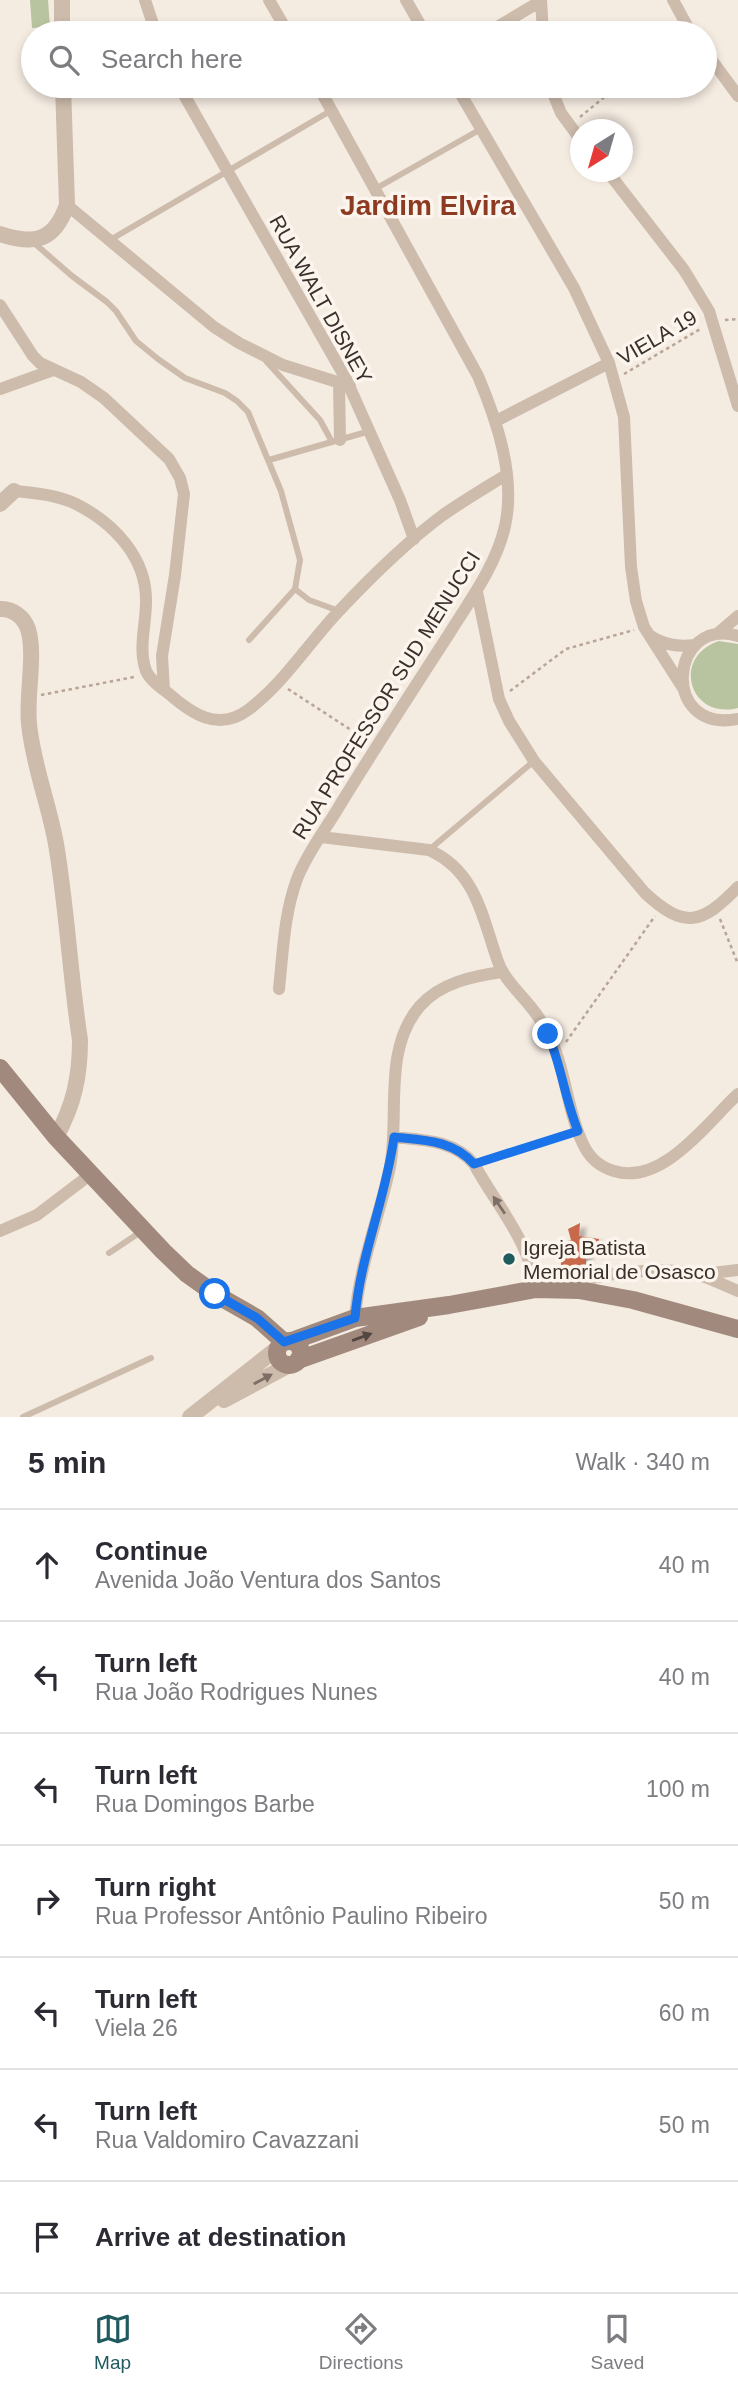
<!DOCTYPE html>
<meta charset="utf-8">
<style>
body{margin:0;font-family:Helvetica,sans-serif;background:#f7f7f7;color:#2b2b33}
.compass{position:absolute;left:570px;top:119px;width:63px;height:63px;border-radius:50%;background:#fff;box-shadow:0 4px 10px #0003;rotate:217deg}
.stop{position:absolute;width:21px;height:21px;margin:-16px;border:5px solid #1a73e8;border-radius:50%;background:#fff}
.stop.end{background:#1a73e8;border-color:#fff;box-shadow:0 2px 7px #0008}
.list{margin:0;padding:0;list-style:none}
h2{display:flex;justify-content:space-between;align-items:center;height:91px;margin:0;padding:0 28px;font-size:30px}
h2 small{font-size:23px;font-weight:400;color:#7c7c81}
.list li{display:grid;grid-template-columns:46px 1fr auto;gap:21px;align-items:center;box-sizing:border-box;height:112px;padding:0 28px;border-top:2px solid #e1e1e2}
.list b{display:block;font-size:26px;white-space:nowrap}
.list p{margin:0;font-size:23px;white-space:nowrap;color:#7c7c81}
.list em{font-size:23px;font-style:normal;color:#7c7c81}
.icon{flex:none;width:38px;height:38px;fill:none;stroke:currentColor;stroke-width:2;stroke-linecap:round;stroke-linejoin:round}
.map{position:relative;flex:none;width:738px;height:1417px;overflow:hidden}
.search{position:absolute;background:#fff;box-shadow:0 4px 10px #0003;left:21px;right:21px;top:21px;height:77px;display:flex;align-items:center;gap:18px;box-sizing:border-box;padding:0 24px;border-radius:38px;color:#7c7c81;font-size:26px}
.sheet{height:875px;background:#fff}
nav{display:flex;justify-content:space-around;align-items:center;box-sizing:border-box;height:98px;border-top:2px solid #e1e1e2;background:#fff;font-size:19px;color:#7c7c81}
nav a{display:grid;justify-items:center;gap:4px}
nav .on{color:#1f5a5e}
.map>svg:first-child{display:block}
</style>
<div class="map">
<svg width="738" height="1417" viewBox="0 0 738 1417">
<defs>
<filter id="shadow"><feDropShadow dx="6" dy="3.5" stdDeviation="2" flood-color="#0004"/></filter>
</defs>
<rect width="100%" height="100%" fill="#f4ebe1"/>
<path fill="#b8c4a0" d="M30,0H48L50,27L32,28Z
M719,641L738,644V708C689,720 671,657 719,641Z"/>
<path fill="#c8694b" filter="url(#shadow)" d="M580,1223L579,1236L599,1239L600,1251H586V1266L582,1269L567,1268L561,1265L560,1243L571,1240L568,1229Z"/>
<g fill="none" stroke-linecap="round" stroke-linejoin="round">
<path stroke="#b9a596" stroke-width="2.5" stroke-dasharray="3.5 3.5" stroke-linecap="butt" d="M580,117L618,86
M725,320L738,319
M624,374L702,328
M288,689L368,741
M510,691L566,649L634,630
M41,695L134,677
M720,919L738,964
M566,1042L655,916"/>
<path stroke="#cdbbac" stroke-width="6" d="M375,189L481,129
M110,240L332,110
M33,242L72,276L107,302L116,311L136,341L158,359L185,378L225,393L237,401L248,412L281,491L300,560L295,589L249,640
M266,361L320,420L332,442
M269,460L370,431
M295,589L309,600L339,611
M429,850L534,761
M474,1164L577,1131
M109,1253L142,1231
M23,1417L151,1358"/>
<path stroke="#cdbbac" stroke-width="12" d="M145,0L156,33
M269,0L288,33
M406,0L425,33
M541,0L543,33
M673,0L691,33
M487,33L541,1
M705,51L738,96
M179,86L346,379L400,500L414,539
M456,86L574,288L609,363L624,417L631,567L636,601L644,627L683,688
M550,86L561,113L580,139
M608,172L684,270L709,311L738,406
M67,205L214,327L239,343L283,365L350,386
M0,305L33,356L40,363L81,382L104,398L169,459L180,478L184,494L175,575L162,656L164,690
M339,382L340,440
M0,389L53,370
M496,421L609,363
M14,491C35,493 57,495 76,504C114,523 147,558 146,602C146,625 138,648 146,671C150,680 160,687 168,693C192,714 218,732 248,710C283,684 308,644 338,612C370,578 405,543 443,515C463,501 485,488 506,475
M477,592L499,699L509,721L534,761L645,893C685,930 702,924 738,887
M717,634L738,616
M649,635C664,645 677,647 695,645
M738,636C670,615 659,734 738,719
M321,837L429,850C476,871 482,916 497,959C503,978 518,991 530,1006C541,1019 550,1036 556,1052C567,1083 569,1115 583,1144C589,1157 600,1167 614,1171C662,1186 706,1124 738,1094
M279,989C283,952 284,914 297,879C307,853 326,829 340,805C375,748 412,691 449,634C470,600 496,566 505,526C516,477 497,421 478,376L318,86
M394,1137C423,1140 454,1140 474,1164C497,1206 529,1240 536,1289
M0,1231L37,1215L91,1174
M704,1274L738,1270
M566,1288C596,1272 669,1265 702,1276C714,1280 726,1286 738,1291
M355,1318C359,1266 379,1218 390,1167C400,1115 382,1050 420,1006C440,983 473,976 502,972"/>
<path stroke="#cdbbac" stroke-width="16" d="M62,0V33
M0,234C34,245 54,242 67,205L63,86
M0,504L14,491
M0,609C12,608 24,617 28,629C36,655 26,695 29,724C33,765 49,804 56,844C67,909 70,975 80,1040C80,1076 74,1105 56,1137
M224,1400L291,1364
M190,1417L279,1347"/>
<path stroke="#a18a7d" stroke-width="18" d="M0,1068L56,1137L163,1251L187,1274L215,1294L257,1318L284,1342
M292,1341L355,1318L449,1305L536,1289L579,1290L633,1300L738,1329
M277 1353a12 12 0 1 1 24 0a12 12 0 1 1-24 0Z
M298,1360L419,1317"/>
</g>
<defs><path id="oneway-solid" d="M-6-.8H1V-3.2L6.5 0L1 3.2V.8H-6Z" transform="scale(1.75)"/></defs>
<g fill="#7d6f65">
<use href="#oneway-solid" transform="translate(499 1205) rotate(-124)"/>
<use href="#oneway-solid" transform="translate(263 1379) rotate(-28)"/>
</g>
<use fill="#544640" href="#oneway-solid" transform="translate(362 1337) rotate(-20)"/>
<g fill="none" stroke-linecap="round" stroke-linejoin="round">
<path stroke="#1a73e8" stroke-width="9" d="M215,1294L257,1318L284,1342L355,1318C360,1256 386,1198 394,1137C423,1140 453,1140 474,1164L578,1131C565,1099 561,1065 548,1034"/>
</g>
<circle fill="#1f5a5e" stroke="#fbf5ee" stroke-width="2.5" cx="509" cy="1259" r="7"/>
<g text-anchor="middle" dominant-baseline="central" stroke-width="7" stroke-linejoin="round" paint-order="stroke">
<g font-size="21" fill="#3b302b" stroke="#fbf5ee">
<text transform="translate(321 299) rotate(61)">RUA WALT DISNEY</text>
<text transform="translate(657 337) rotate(-30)">VIELA 19</text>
<text transform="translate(386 695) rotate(-58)">RUA PROFESSOR SUD MENUCCI</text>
</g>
<g font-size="21" fill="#3b302b" stroke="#fbf5ee" text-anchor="start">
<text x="523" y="1247">Igreja Batista<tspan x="523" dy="24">Memorial de Osasco</tspan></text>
</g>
<g font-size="28" font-weight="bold" fill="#8c3b22" stroke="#fbf5ee">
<text x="428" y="205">Jardim Elvira</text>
</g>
</g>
</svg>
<svg class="compass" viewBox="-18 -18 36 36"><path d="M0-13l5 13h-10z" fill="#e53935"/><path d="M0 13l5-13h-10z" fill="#7c7c81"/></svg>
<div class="stop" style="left:215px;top:1294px"></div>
<div class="stop end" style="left:548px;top:1034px"></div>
<div class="search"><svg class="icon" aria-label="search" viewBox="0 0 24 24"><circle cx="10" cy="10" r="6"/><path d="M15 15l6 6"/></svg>Search here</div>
</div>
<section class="sheet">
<h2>5 min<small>Walk · 340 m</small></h2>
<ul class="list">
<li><svg class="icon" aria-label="ahead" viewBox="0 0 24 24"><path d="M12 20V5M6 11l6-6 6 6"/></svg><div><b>Continue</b><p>Avenida João Ventura dos Santos</p></div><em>40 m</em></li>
<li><svg class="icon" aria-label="left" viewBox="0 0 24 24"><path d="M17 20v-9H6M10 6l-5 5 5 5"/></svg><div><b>Turn left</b><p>Rua João Rodrigues Nunes</p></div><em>40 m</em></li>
<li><svg class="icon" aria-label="left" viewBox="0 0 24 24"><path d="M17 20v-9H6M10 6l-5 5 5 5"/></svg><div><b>Turn left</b><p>Rua Domingos Barbe</p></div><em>100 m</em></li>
<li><svg class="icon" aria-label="right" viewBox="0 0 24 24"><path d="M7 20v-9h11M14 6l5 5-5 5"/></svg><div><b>Turn right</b><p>Rua Professor Antônio Paulino Ribeiro</p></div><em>50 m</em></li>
<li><svg class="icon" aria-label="left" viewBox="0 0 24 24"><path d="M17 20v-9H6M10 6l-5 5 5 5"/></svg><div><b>Turn left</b><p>Viela 26</p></div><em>60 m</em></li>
<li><svg class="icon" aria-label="left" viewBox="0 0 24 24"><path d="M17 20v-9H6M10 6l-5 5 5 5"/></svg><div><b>Turn left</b><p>Rua Valdomiro Cavazzani</p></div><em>50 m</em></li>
<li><svg class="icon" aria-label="arrive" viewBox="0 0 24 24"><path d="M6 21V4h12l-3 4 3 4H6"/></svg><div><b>Arrive at destination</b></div></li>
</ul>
</section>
<nav>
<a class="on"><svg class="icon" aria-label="map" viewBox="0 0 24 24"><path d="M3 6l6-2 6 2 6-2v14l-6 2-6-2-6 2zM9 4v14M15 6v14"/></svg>Map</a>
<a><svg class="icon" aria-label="directions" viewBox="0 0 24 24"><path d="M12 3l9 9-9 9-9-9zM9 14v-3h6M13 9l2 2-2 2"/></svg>Directions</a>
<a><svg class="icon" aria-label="saved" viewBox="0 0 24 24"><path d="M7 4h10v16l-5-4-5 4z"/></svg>Saved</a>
</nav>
